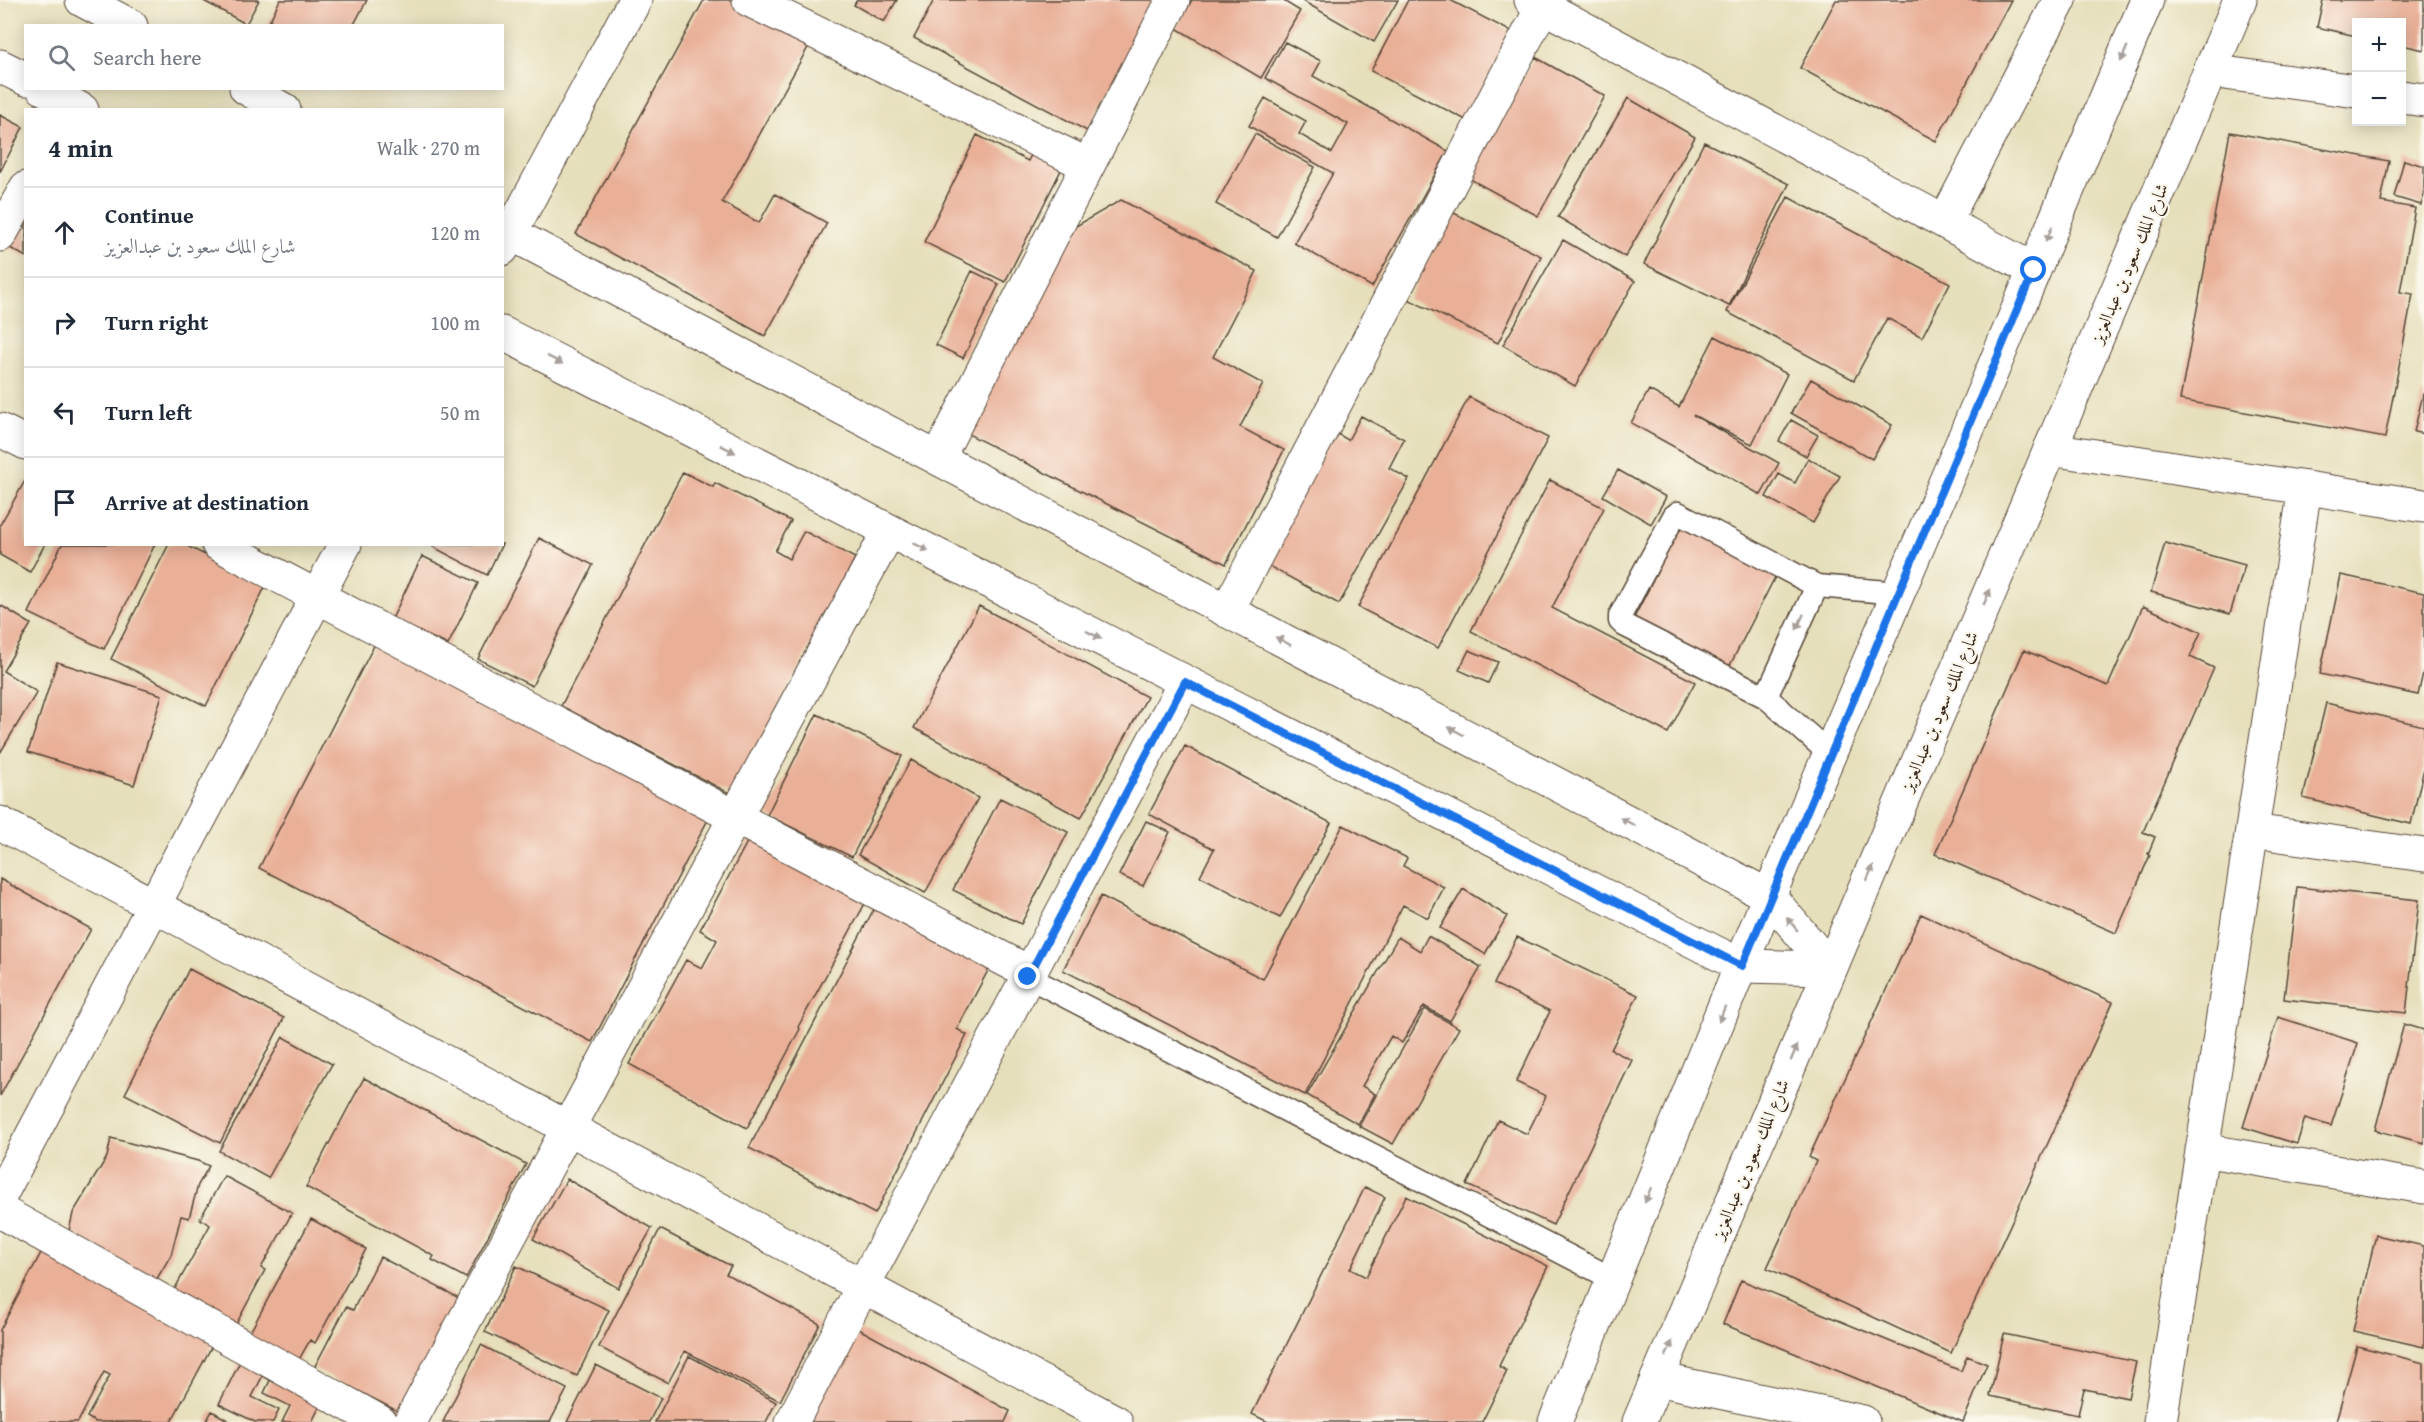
<!DOCTYPE html>
<meta charset="utf-8">
<style>
body{margin:0;font-family:"Gentium Book Plus",Amiri,serif;background:#f2f2f3;color:#1f2937}
.controls{position:absolute;right:18px;top:18px;display:grid;overflow:hidden;border-radius:0px;box-shadow:0 3px 15px #0003}
.controls button{width:54px;height:54px;display:grid;place-items:center;padding:0;border:0;border-bottom:2px solid #e0e1e3;background:#fff;color:#1f2937;font:30px sans-serif}
.stop{position:absolute;width:18px;height:18px;margin:-14px;border:4px solid #1a73e8;border-radius:50%;background:#fff}
.stop.end{background:#1a73e8;border-color:#fff;box-shadow:0 2px 6px #0008}
.list{margin:0;padding:0;list-style:none}
h2{display:flex;justify-content:space-between;align-items:center;height:78px;margin:0;padding:0 24px;font-size:26px}
h2 small{font-size:20px;font-weight:400;color:#747a83}
.list li{display:grid;grid-template-columns:39px 1fr auto;gap:18px;align-items:center;box-sizing:border-box;height:90px;padding:0 24px;border-top:2px solid #e0e1e3}
.list b{display:block;font-size:22px;white-space:nowrap}
.list p{margin:0;font-size:20px;white-space:nowrap;color:#747a83}
.list em{font-size:20px;font-style:normal;color:#747a83}
.icon{flex:none;width:33px;height:33px;fill:none;stroke:currentColor;stroke-width:2;stroke-linecap:round;stroke-linejoin:round}
.map{position:relative;flex:none;width:2424px;height:1422px;overflow:hidden}
.search{position:absolute;background:#fff;box-shadow:0 3px 15px #0003;left:24px;top:24px;width:480px;height:66px;display:flex;align-items:center;gap:15px;box-sizing:border-box;padding:0 21px;border-radius:0px;color:#747a83;font-size:22px}
.panel{position:absolute;background:#fff;box-shadow:0 3px 15px #0003;left:24px;top:108px;width:480px;height:438px;border-radius:0px}
.map>svg:first-child{display:block}
</style>
<div class="map">
<svg width="2424" height="1422" viewBox="0 0 2424 1422">
<rect width="100%" height="100%" fill="#fbf7ec"/>
<filter id="ink" filterUnits="userSpaceOnUse"><feTurbulence type="fractalNoise" baseFrequency=".0167" numOctaves="2"/><feDisplacementMap in="SourceGraphic" scale="12" xChannelSelector="R" yChannelSelector="G"/><feConvolveMatrix kernelMatrix="1 2 1 2 8 2 1 2 1" color-interpolation-filters="sRGB"/></filter>
<filter id="wash" filterUnits="userSpaceOnUse"><feTurbulence type="fractalNoise" baseFrequency=".008" numOctaves="4" result="noise"/><feDisplacementMap in="SourceGraphic" scale="24" xChannelSelector="R" yChannelSelector="G"/><feGaussianBlur stdDeviation="1.35" result="paint"/><feColorMatrix in="noise" values="0 0 0 0 0 0 0 0 0 0 0 0 0 0 0 0 0 1.4 0 .05"/><feComposite in="paint" operator="in"/></filter>
<g filter="url(#wash)">
<rect width="100%" height="100%" fill="#e6dfbb"/>
<g id="blocks">
<path fill="#e9af97" d="M202,0H259L246,24Z
M280,0H367L353,26H267Z
M704,0H736L811,42L722,202L759,223L775,194L827,223L765,336L576,234Z
M857,0H897L884,22L854,5Z
M934,0H1158L1087,131L914,38Z
M1192,0H1282L1300,11L1261,78L1176,28Z
M1301,0H1398L1374,42Z
M1408,0H1450L1512,32L1466,120L1371,71Z
M1836,0H2011L1936,141L1800,68Z
M2323,0H2424V50L2402,45V22H2356V36L2317,27Z
M1285,42L1321,61L1313,76L1448,151L1372,287L1294,243L1333,173L1249,126L1265,98L1306,121L1299,134L1332,153L1348,124L1265,78Z
M1535,57L1605,96L1538,216L1468,178Z
M1628,98L1695,137L1625,257L1558,217Z
M0,115L23,127L0,172Z
M2230,132L2389,161L2381,202L2415,208L2400,292L2413,294L2385,438L2180,400Z
M1255,134L1315,167L1277,237L1216,204Z
M977,135L1028,161L1037,143L1067,158L1005,282L924,242Z
M1704,142L1789,184L1729,306L1644,264Z
M2404,160L2424,166V195L2421,205L2394,197Z
M1788,197L1950,283L1922,337L1887,318L1854,380L1727,312Z
M1121,200L1257,271L1213,357L1263,384L1240,427L1284,450L1226,564L962,431L1064,233Z
M26,204V257L3,244Z
M1452,212L1541,256L1498,343L1408,299Z
M1563,240L1635,281L1575,386L1503,345Z
M972,271L999,284L963,358L936,345Z
M1715,336L1787,374L1752,444L1693,415L1779,463L1761,495L1631,423L1649,390L1679,407Z
M1811,379L1892,425L1872,459L1791,413Z
M2423,394H2424V434L2414,432Z
M1469,397L1548,438L1438,648L1358,607Z
M1361,416L1404,439L1389,468L1409,479L1339,604L1263,563L1334,432L1348,440Z
M1791,420L1818,435L1806,456L1779,441Z
M1808,458L1840,476L1813,523L1766,497L1779,474L1795,483Z
M1618,470L1666,497L1651,524L1603,496Z
M683,472L713,487L715,483L791,521L775,551L789,559L804,531L855,558L733,795L561,706Z
M26,479V544H45L30,572L0,555V525Z
M1550,480L1604,508L1552,608L1695,682L1668,733L1471,631Z
M1682,523L1778,571L1727,671L1632,622Z
M539,538L593,565L532,686L478,659Z
M2165,543L2245,565L2230,614L2151,592Z
M62,544H155L104,649L29,613Z
M169,544H183L266,585L206,706L111,659Z
M434,544H502L487,575L433,547Z
M422,556L478,583L448,645L392,619Z
M2341,575L2424,593V669L2418,695L2320,674Z
M0,605L31,624L3,671L37,692L0,753Z
M979,606L1147,697L1081,818L914,728Z
M2143,606L2201,632L2190,657L2214,668L2143,832L2155,837L2148,854L2150,855L2116,933L1935,854L2024,650L2108,686Z
M379,636L713,810L592,1042L259,868Z
M1469,650L1498,662L1488,683L1459,670Z
M57,662L162,695L134,785L28,752Z
M2326,703L2424,726V768L2411,824L2303,798Z
M817,714L902,756L852,857L767,815Z
M1185,746L1331,823L1280,918L1200,876L1214,849L1149,814Z
M911,760L978,798L925,893L858,855Z
M1000,798L1068,832L1021,924L953,890Z
M1146,821L1170,832L1143,886L1119,875Z
M1343,825L1407,858L1403,866L1444,887L1428,918L1403,905L1305,1095L1063,970L1101,896L1263,979Z
M752,833L869,896L798,1027L800,1029L747,1128L629,1064L686,960L702,968L717,940L700,930Z
M0,879L91,929L0,1096Z
M2297,887L2419,900L2406,1013L2284,999Z
M1463,889L1507,916L1485,954L1440,928Z
M878,901L993,961L957,1029L967,1035L875,1214L749,1148Z
M1921,914L2113,1002L1951,1353L1767,1268L1816,1161L1809,1157Z
M1428,936L1481,967L1450,1021L1424,1006L1402,1043L1391,1036L1362,1086L1375,1094L1358,1124L1307,1095L1398,937L1420,951Z
M1517,937L1638,995L1611,1050L1632,1060L1553,1225L1467,1185L1498,1120L1527,1134L1546,1096L1516,1082L1550,1011L1494,984Z
M189,969L284,1018L220,1143L125,1094Z
M1425,1009L1459,1028L1393,1144L1359,1126Z
M2278,1017L2358,1043L2331,1126L2305,1118L2297,1144L2243,1127Z
M2404,1024L2424,1030V1143L2375,1130Z
M283,1037L332,1064L268,1178L219,1151Z
M364,1078L526,1164L466,1278L432,1260L434,1256L306,1187Z
M111,1138L198,1161L209,1166L198,1185L189,1218L181,1216L171,1255L155,1282L69,1231L73,1213L107,1157Z
M224,1176L292,1213L261,1268L265,1270L234,1328L172,1294L210,1225L200,1219Z
M567,1179L652,1228L618,1288L533,1239Z
M1365,1187L1385,1197L1350,1269L1366,1277L1406,1196L1548,1266L1499,1366L1507,1371L1482,1422H1268L1252,1414Z
M311,1219L366,1249L315,1343L310,1340L297,1363L248,1336Z
M660,1229L731,1266L726,1274L820,1324L780,1401L685,1351L668,1383L599,1347Z
M2376,1235L2424,1246V1347L2353,1331Z
M42,1251L214,1342L171,1422H95L87,1417L110,1375L104,1372L78,1422H0V1330Z
M380,1257L463,1300L403,1414L314,1368L346,1307L353,1310Z
M516,1266L609,1310L577,1376L485,1332Z
M1741,1280L1961,1371L1967,1356L1987,1364L1963,1422L1723,1324Z
M855,1327L1010,1411L1005,1422H804Z
M2004,1334L2136,1362L2128,1398L2084,1389L2078,1415L1990,1396Z
M481,1345L567,1389L550,1422H443Z
M2357,1346L2424,1363V1422H2336Z
M689,1356L776,1402L766,1422H655Z
M240,1362L264,1373L252,1397L279,1410L273,1422H255L219,1404Z
M596,1365L661,1398L649,1422H567Z
M274,1372L324,1397L312,1422H282L290,1406L264,1393Z
M212,1411L231,1422H206Z"/>
</g>
</g>
<g filter="url(#ink)">
<use href="#blocks" fill-opacity="0" stroke="#554536" stroke-width="1.5"/>
<g fill="none" stroke-linecap="round" stroke-linejoin="round">
<defs>
<path id="service" d="M1766,697L1624,625L1620,621V616L1674,516L1678,513L1817,586
M1830,754L1766,697L1817,586L1899,593
M1028,977L1613,1279"/>
<path id="minor" d="M749,0L1088,165
M1531,0L2034,270
M2210,71L2356,91
M2402,97L2424,100
M1945,221L2060,0
M0,235L26,188
M502,249L635,0
M0,430L26,443
M938,458L1173,0
M218,544L1030,973
M1227,611L1546,0
M0,823L1116,1422
M2252,831L2424,855
M2202,1150L2424,1187
M0,1196L345,544
M0,1211L380,1422
M410,1422L889,531
M792,1422L863,1286L1185,682
M2160,1422L2305,488"/>
<path id="tertiary" d="M82,0L131,26
M0,66L26,79
M43,88L82,110
M246,88L284,110
M502,229L1769,896L1830,968
M502,333L1742,966L1830,968
M2050,449L2424,506
M1657,1379L1863,1422"/>
<path id="primary" d="M1555,1422L1769,896L1965,436L2147,0
M1639,1422L2240,0"/>
</defs>
<use href="#service" stroke="#554536" stroke-width="25"/>
<use href="#minor" stroke="#554536" stroke-width="35"/>
<use href="#tertiary" stroke="#554536" stroke-width="35"/>
<use href="#primary" stroke="#554536" stroke-width="35"/>
<use href="#service" stroke="#fff" stroke-width="22"/>
<use href="#minor" stroke="#fff" stroke-width="33"/>
<use href="#tertiary" stroke="#fff" stroke-width="33"/>
<use href="#primary" stroke="#fff" stroke-width="33"/>
</g>
<defs><path id="oneway-solid" d="M-6-.8H1V-3.2L6.5 0L1 3.2V.8H-6Z" transform="scale(1.5)"/></defs>
<g fill="#a79f9a">
<use href="#oneway-solid" transform="translate(2124 54) rotate(113)"/>
<use href="#oneway-solid" transform="translate(2049 234) rotate(113)"/>
<use href="#oneway-solid" transform="translate(555 360) rotate(27)"/>
<use href="#oneway-solid" transform="translate(728 449) rotate(27)"/>
<use href="#oneway-solid" transform="translate(921 547) rotate(27)"/>
<use href="#oneway-solid" transform="translate(1987 597) rotate(-67)"/>
<use href="#oneway-solid" transform="translate(1800 622) rotate(115)"/>
<use href="#oneway-solid" transform="translate(1094 635) rotate(27)"/>
<use href="#oneway-solid" transform="translate(1283 641) rotate(-152)"/>
<use href="#oneway-solid" transform="translate(1456 731) rotate(-152)"/>
<use href="#oneway-solid" transform="translate(1628 822) rotate(-152)"/>
<use href="#oneway-solid" transform="translate(1870 873) rotate(-67)"/>
<use href="#oneway-solid" transform="translate(1792 924) rotate(-130)"/>
<use href="#oneway-solid" transform="translate(1722 1014) rotate(112)"/>
<use href="#oneway-solid" transform="translate(1794 1053) rotate(-67)"/>
<use href="#oneway-solid" transform="translate(1648 1195) rotate(112)"/>
<use href="#oneway-solid" transform="translate(1669 1349) rotate(-67)"/>
</g>
</g>
<g fill="none" stroke-linecap="round" stroke-linejoin="round" filter="url(#ink)">
<path stroke="#1a73e8" stroke-width="8" d="M1028,977L1185,682L1742,966L2034,270"/>
</g>
<g text-anchor="middle" dominant-baseline="central" stroke-width="4.5" stroke-linejoin="round" paint-order="stroke">
<g font-size="18" fill="#3b2a1e" stroke="#fbf7ec">
<text transform="translate(2129 263) rotate(-67)">شارع الملك سعود بن عبدالعزيز</text>
<text transform="translate(1939 711) rotate(-67)">شارع الملك سعود بن عبدالعزيز</text>
<text transform="translate(1750 1159) rotate(-67)">شارع الملك سعود بن عبدالعزيز</text>
</g>
</g>
</svg>
<div class="controls">
<button>+</button>
<button>−</button>
</div>
<div class="stop" style="left:2034px;top:270px"></div>
<div class="stop end" style="left:1028px;top:977px"></div>
<div class="search"><svg class="icon" aria-label="search" viewBox="0 0 24 24"><circle cx="10" cy="10" r="6"/><path d="M15 15l6 6"/></svg>Search here</div>
<section class="panel">
<h2>4 min<small>Walk · 270 m</small></h2>
<ul class="list">
<li><svg class="icon" aria-label="ahead" viewBox="0 0 24 24"><path d="M12 20V5M6 11l6-6 6 6"/></svg><div><b>Continue</b><p>شارع الملك سعود بن عبدالعزيز</p></div><em>120 m</em></li>
<li><svg class="icon" aria-label="right" viewBox="0 0 24 24"><path d="M7 20v-9h11M14 6l5 5-5 5"/></svg><div><b>Turn right</b></div><em>100 m</em></li>
<li><svg class="icon" aria-label="left" viewBox="0 0 24 24"><path d="M17 20v-9H6M10 6l-5 5 5 5"/></svg><div><b>Turn left</b></div><em>50 m</em></li>
<li><svg class="icon" aria-label="arrive" viewBox="0 0 24 24"><path d="M6 21V4h12l-3 4 3 4H6"/></svg><div><b>Arrive at destination</b></div></li>
</ul>
</section>
</div>
